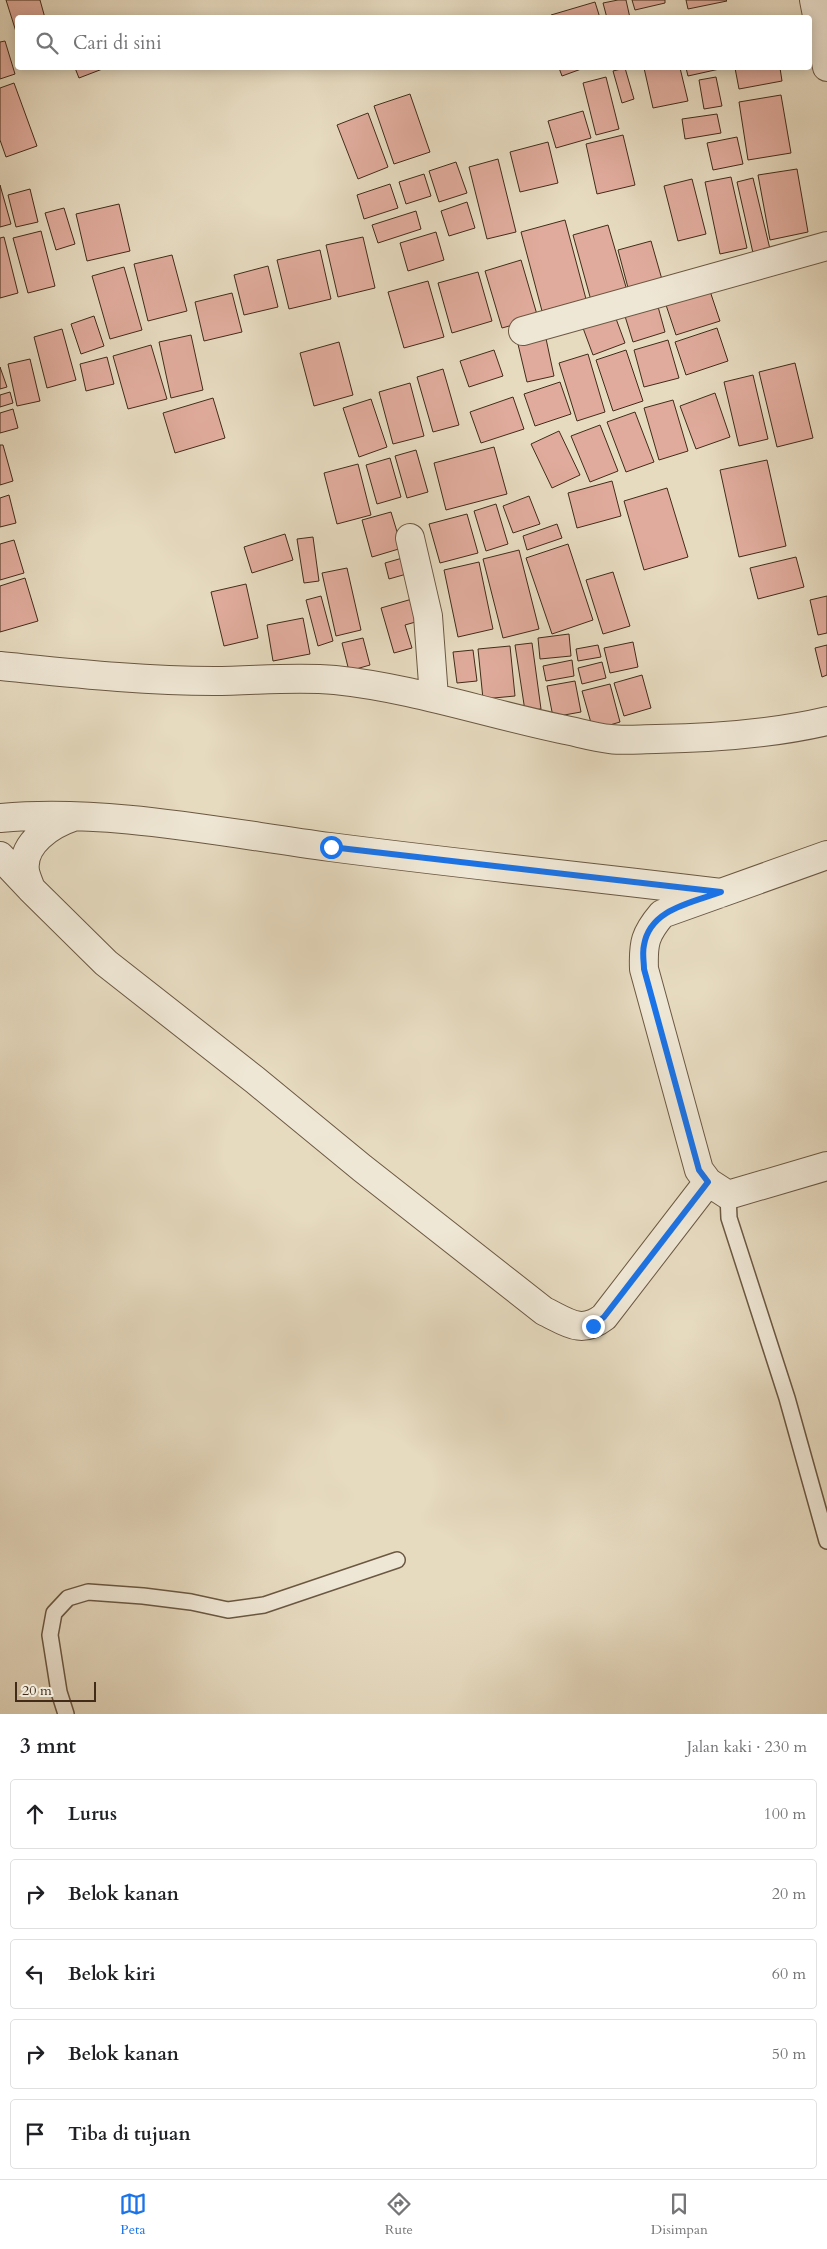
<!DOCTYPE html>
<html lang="id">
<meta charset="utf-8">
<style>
body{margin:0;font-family:Cardo,serif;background:#f6f6f6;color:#202124}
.scale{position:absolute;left:15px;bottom:12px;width:81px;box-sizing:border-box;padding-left:5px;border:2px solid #422c19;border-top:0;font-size:14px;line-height:18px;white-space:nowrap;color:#422c19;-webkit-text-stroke:4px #efe7d5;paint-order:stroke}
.stop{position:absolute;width:15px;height:15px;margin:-11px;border:4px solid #1a73e8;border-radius:50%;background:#fff}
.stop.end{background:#1a73e8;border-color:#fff;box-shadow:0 1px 5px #0008}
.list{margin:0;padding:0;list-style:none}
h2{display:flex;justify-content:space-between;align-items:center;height:65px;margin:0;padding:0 20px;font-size:21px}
h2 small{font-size:16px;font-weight:400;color:#757577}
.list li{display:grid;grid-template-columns:32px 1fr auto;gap:15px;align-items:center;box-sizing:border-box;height:70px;margin:0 10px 10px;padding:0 10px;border:1px solid #e0e0e0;border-radius:5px}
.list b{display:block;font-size:19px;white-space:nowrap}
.list em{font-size:16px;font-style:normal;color:#757577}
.icon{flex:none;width:28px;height:28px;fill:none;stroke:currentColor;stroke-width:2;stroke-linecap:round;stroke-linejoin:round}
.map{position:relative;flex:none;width:827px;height:1714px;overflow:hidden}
.search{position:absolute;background:#fff;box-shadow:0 2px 12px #0003;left:15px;right:15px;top:15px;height:55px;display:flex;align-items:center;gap:12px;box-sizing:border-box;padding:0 18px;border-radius:5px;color:#757577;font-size:19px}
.sheet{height:465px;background:#fff}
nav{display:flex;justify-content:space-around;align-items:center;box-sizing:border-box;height:70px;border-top:1px solid #e0e0e0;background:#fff;font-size:14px;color:#757577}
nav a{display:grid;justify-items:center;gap:2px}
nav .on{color:#1a73e8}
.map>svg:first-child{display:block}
</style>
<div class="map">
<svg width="827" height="1714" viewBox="0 0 827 1714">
<rect width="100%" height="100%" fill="#e6dabf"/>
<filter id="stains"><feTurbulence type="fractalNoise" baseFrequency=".004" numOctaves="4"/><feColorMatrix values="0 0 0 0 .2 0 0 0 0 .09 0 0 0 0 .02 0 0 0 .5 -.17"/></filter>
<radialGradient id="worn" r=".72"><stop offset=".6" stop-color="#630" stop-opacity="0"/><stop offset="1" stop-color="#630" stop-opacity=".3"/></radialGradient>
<path fill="#e0ab9c" stroke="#422c19" d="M6,0H40L45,18H18V38Z
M618,0H626L630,18H607L603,3Z
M632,0H665V3L635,10Z
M686,0H726L727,1L688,9Z
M595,2L600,18H552L551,15Z
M5,41L15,74L0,79V42Z
M75,68H105L79,78Z
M559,68H584L562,76Z
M625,68L634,99L622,103L613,71Z
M644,68H680L688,101L653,108Z
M686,68H724L688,76Z
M735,68H780L782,81L739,89Z
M606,77L619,129L596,135L583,83Z
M716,77L722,106L704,109L699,80Z
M14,83L37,146L6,157L0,140V88Z
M410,94L430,152L394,164L374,106Z
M781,95L791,153L748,160L739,102Z
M583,111L591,138L556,148L548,121Z
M368,113L388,167L358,179L337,125Z
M717,114L721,133L685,139L682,119Z
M623,135L635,185L597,194L586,144Z
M737,137L743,164L713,170L707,143Z
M548,142L558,183L520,192L510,152Z
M498,159L516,232L487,239L469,167Z
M456,162L467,193L439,202L429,171Z
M797,169L808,232L770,240L758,175Z
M424,174L431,196L406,204L399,182Z
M731,177L747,248L720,254L705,182Z
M753,178L770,249L753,253L737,182Z
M692,179L706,234L678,241L664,186Z
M390,184L398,208L364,219L357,195Z
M0,185L11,224L0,227Z
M30,189L38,222L16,227L8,195Z
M467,202L475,228L449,236L441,211Z
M119,204L130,251L87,261L76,214Z
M64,208L75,244L56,250L45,213Z
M416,211L421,229L378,243L372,225Z
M565,220L586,299L542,311L521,232Z
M608,225L628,294L592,304L573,235Z
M41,231L55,286L28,293L13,238Z
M436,232L444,260L408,271L400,243Z
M4,237L18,293L0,298V238Z
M363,237L375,288L338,297L326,245Z
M651,241L665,290L631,299L618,250Z
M320,250L331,299L289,309L277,260Z
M172,255L187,311L148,321L134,264Z
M521,260L538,318L502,328L485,271Z
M268,266L278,307L244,315L234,275Z
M124,267L142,330L110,339L92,276Z
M478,272L492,321L452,333L438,283Z
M428,281L444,337L404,348L388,292Z
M709,288L720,321L676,335L665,302Z
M232,293L242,332L204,341L195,302Z
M657,303L665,332L633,342L624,313Z
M94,316L104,346L81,354L71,324Z
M615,316L625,343L593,355L583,328Z
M717,328L728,361L686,375L675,342Z
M62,329L76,380L47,388L34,337Z
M545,334L554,376L527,382L517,340Z
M191,335L203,390L171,398L159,342Z
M668,340L679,378L644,387L634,350Z
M339,342L353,395L314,406L300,353Z
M151,345L167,399L128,409L113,356Z
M494,350L503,376L469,387L460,361Z
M626,350L643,401L613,411L596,360Z
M588,354L605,412L577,421L559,363Z
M107,357L114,384L86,391L80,364Z
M30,359L40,401L17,406L8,364Z
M795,363L813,438L777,447L759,372Z
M0,367L7,387L0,389Z
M443,369L459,425L433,432L417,377Z
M753,375L768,439L739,446L724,382Z
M560,382L571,414L535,426L524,394Z
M410,383L424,436L393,444L379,392Z
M10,392L13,403L0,407V395Z
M715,393L730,437L696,449L680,406Z
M513,397L524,429L481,443L470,412Z
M213,398L225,438L175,453L163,413Z
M371,399L387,447L359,457L343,408Z
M673,400L688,451L659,460L644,408Z
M13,409L18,428L0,433V413Z
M635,412L654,462L626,472L607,422Z
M600,425L618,471L590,482L571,436Z
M559,431L580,475L552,488L531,444Z
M0,445H3L13,481L0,485Z
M494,447L507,494L446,510L434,463Z
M416,450L428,492L407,498L395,456Z
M390,458L401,497L377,504L366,465Z
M767,460L786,546L739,557L720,470Z
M358,464L371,515L337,524L324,473Z
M612,481L621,516L577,528L568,493Z
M667,488L688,557L644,570L624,501Z
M9,495L16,523L0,527V498Z
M529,496L540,524L513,533L503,506Z
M496,504L508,544L486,551L474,511Z
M391,512L402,548L372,557L362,520Z
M467,514L478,553L440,563L429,524Z
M557,524L562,538L527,550L523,536Z
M285,534L293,560L252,573L244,547Z
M313,537L319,581L304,583L297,539Z
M14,540L24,573L0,580V544Z
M568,544L593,620L552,634L526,558Z
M519,550L539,629L503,638L483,559Z
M406,557L410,573L389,579L385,563Z
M796,557L804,587L758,599L750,568Z
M479,562L493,629L458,637L444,570Z
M347,568L361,630L336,636L322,573Z
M613,572L630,626L603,634L586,580Z
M25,578L38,621L0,632V586Z
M246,584L258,638L224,646L211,592Z
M321,596L333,641L318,646L306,600Z
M827,596V633L818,635L810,600Z
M419,597L426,619L405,625L412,648L394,653L381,608Z
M303,618L310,654L273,661L267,625Z
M569,634L571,656L540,659L538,638Z
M363,638L370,665L349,671L342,643Z
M633,642L638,667L610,673L604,648Z
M532,643L541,709L525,711L515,645Z
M598,645L601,657L578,661L576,649Z
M827,645V675L822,677L815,648Z
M510,646L515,696L483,699L478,649Z
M473,650L477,681L457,683L453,652Z
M572,660L574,676L546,681L543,666Z
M602,662L606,678L582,684L578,668Z
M642,675L651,708L624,716L614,683Z
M575,681L581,712L553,717L547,686Z
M610,684L620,722L593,730L582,691Z"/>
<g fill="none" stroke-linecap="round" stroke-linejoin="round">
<defs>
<path id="service" d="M728,1195L729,1218L787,1398L827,1541
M66,1714L59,1692L50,1635L54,1613L68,1598L88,1592L143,1596L191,1602L228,1610L264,1605L397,1560"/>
<path id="minor" d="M814,0L827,67
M523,331L827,246
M410,538L428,616L434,697
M0,666C71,673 142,681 214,681C254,681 294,676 335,680C412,688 485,713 561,729C577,732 593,737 610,739C625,741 641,739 656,739C713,738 772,734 827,721
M0,818C107,808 224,833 330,847C460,864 591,877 721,893
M827,855L662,914C645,934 643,943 644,969L699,1170L708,1182L728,1195L827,1166
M0,856L31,889L106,963L255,1080L362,1168L544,1311C567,1322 581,1335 604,1317L708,1182
M31,889C29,883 26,877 25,871C21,843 52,824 73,817"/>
</defs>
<use href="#service" stroke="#6b5842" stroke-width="18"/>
<use href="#minor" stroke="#6b5842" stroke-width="30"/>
<use href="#service" stroke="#efe7d5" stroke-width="15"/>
<use href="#minor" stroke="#efe7d5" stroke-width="28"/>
</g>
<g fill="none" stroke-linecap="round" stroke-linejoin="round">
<path stroke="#1a73e8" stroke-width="6" d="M331,847L721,892C691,903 650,909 644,945C642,953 644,962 644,969L699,1170L708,1182L604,1317L593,1326"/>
</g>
<rect width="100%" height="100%" filter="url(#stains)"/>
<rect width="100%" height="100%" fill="url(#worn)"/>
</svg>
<div class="scale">20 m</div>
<div class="stop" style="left:331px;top:847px"></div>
<div class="stop end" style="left:593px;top:1326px"></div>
<div class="search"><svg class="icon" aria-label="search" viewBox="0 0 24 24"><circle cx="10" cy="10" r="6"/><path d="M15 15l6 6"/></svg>Cari di sini</div>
</div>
<section class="sheet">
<h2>3 mnt<small>Jalan kaki · 230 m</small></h2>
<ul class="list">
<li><svg class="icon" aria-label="ahead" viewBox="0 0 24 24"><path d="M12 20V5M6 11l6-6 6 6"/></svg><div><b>Lurus</b></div><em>100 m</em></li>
<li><svg class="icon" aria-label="right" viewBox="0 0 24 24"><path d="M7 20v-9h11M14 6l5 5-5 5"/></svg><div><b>Belok kanan</b></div><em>20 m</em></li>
<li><svg class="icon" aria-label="left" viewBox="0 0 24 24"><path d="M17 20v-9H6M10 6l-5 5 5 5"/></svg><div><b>Belok kiri</b></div><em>60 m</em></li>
<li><svg class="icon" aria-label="right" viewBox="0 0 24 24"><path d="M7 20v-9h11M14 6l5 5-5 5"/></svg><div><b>Belok kanan</b></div><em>50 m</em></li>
<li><svg class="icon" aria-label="arrive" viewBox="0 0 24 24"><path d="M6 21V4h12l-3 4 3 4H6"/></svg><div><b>Tiba di tujuan</b></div></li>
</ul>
</section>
<nav>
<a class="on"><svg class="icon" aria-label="map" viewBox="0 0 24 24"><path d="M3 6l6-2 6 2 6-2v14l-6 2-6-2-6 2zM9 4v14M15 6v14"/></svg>Peta</a>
<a><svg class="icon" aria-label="directions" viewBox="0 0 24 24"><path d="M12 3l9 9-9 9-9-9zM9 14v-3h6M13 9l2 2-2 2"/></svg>Rute</a>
<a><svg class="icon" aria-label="saved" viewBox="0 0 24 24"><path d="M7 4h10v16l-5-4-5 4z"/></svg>Disimpan</a>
</nav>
